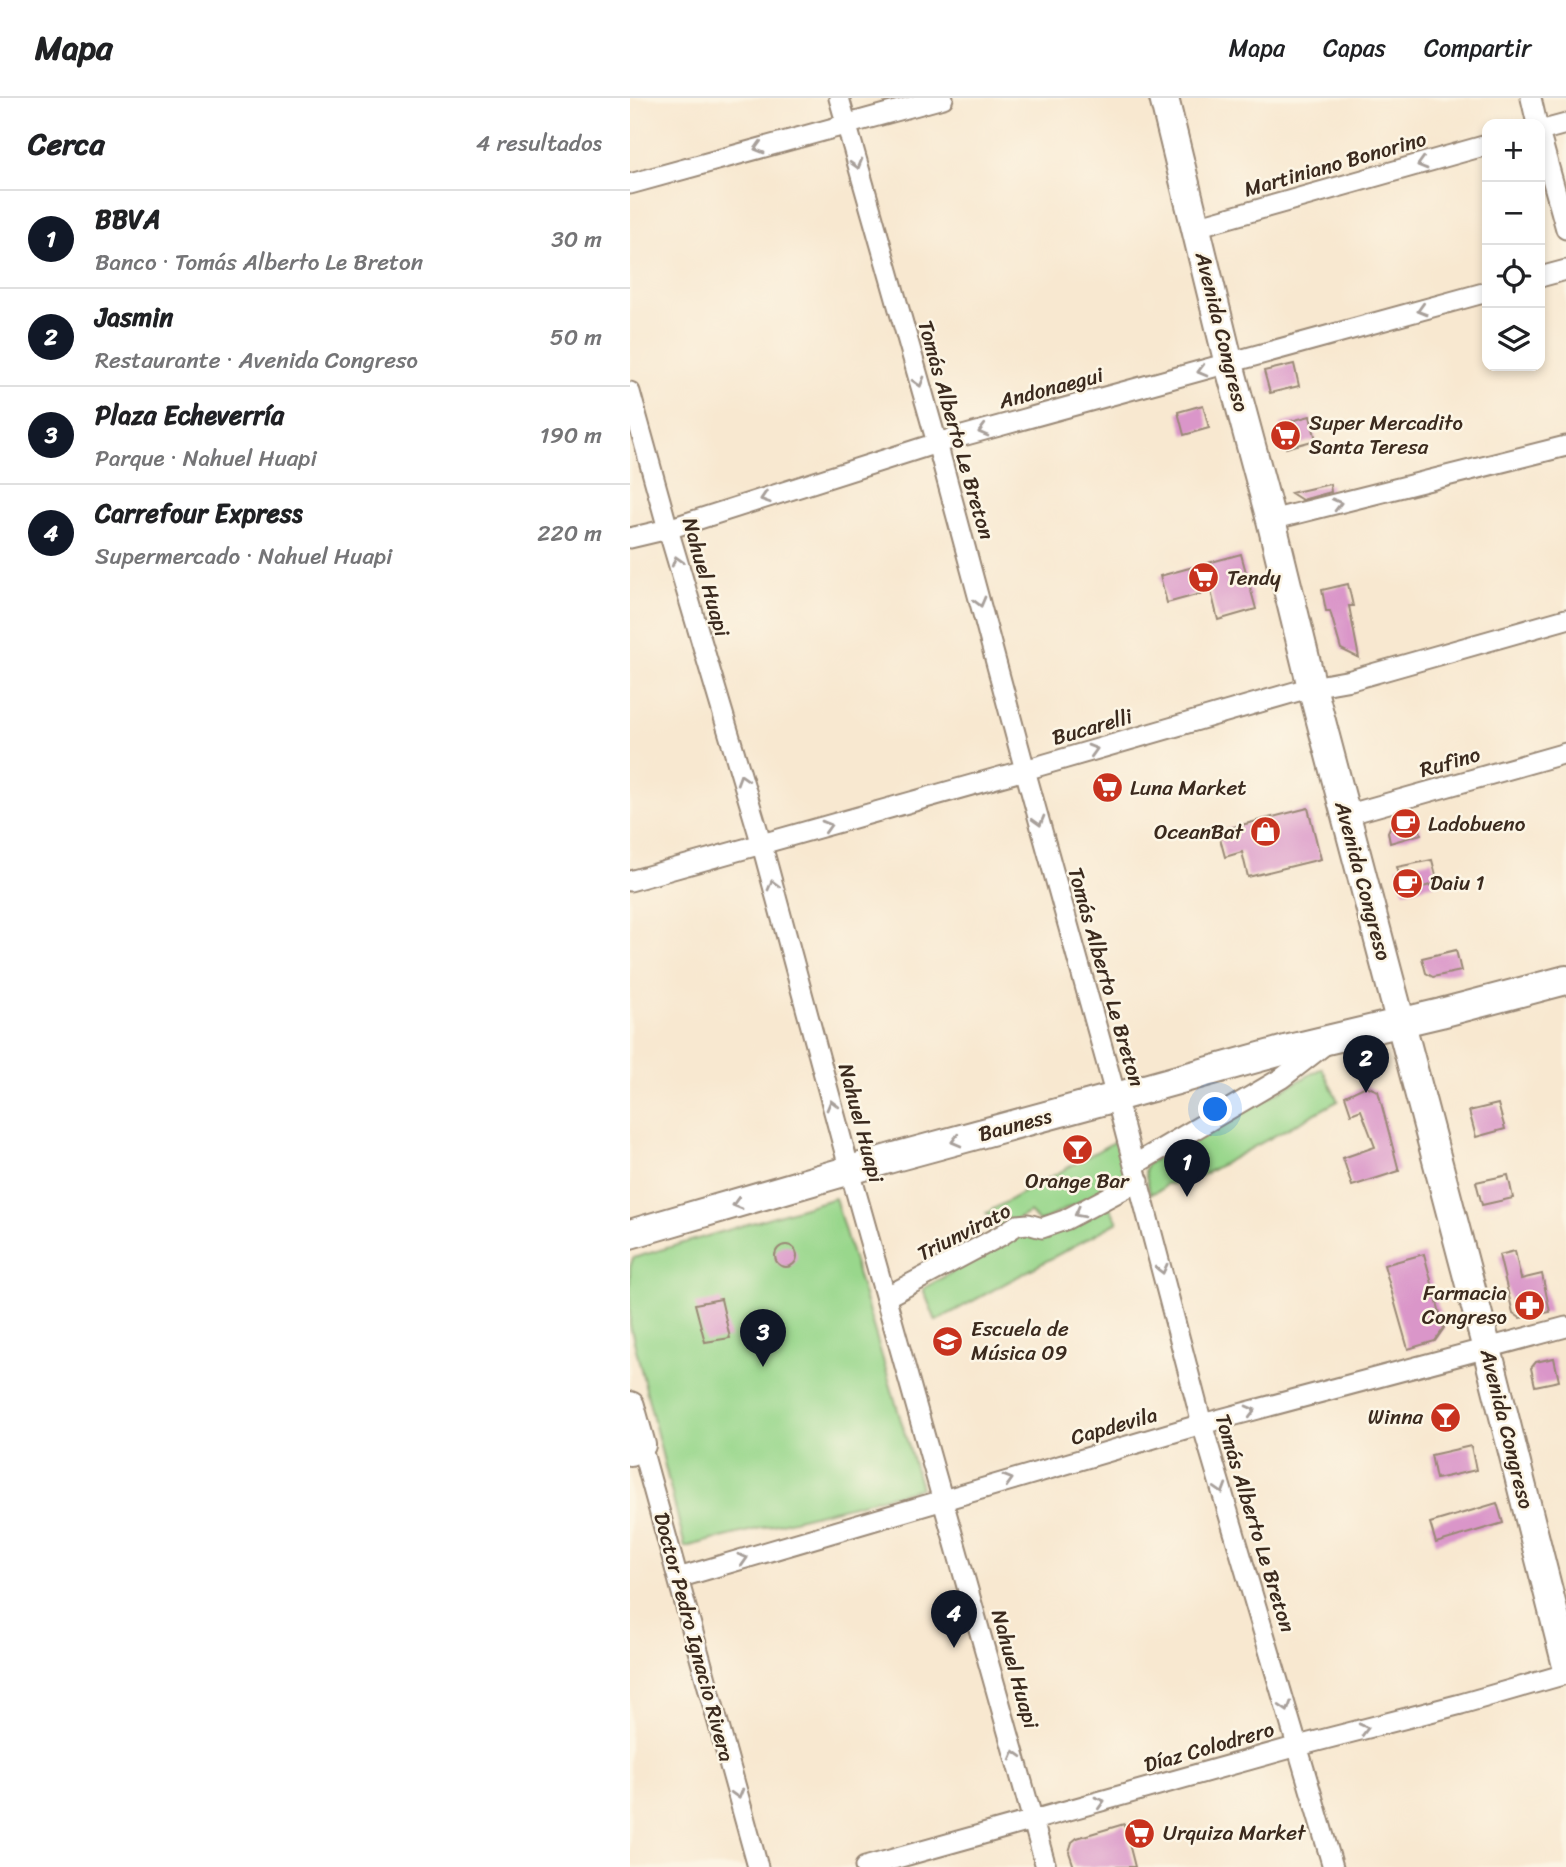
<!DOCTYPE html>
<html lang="es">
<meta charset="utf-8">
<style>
body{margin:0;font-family:Sriracha,sans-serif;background:#f6f6f6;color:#202124}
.controls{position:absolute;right:21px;top:21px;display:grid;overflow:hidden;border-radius:14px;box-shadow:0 4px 10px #0003}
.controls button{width:63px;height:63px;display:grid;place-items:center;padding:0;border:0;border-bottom:2px solid #e0e0e0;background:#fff;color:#202124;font:35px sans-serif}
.you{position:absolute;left:586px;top:1012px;width:24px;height:24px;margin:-18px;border:5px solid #fff;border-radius:50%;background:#1a73e8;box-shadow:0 0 0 10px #1a73e833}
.badge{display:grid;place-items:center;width:46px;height:46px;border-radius:50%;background:#111827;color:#fff;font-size:23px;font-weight:700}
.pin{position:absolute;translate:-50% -58px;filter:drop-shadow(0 2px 4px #0008)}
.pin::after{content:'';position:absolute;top:37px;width:24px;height:21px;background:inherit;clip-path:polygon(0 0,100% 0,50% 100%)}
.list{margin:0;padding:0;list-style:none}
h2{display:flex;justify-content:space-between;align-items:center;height:91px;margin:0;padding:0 28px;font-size:30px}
h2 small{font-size:23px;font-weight:400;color:#757577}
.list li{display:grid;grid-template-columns:46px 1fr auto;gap:21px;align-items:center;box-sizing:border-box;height:98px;padding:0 28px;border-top:2px solid #e0e0e0}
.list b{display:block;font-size:26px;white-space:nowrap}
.list p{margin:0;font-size:23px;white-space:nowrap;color:#757577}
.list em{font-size:23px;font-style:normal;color:#757577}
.icon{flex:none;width:38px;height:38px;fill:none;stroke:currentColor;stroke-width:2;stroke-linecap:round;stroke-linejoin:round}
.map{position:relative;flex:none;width:936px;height:1769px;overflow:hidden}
header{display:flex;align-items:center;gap:42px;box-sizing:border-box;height:98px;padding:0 35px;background:#fff;border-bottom:2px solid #e0e0e0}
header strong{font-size:33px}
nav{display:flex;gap:38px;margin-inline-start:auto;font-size:24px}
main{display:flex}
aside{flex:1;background:#fff}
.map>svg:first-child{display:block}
</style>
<header>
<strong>Mapa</strong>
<nav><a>Mapa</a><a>Capas</a><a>Compartir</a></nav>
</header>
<main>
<aside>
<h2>Cerca<small>4 resultados</small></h2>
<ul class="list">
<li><span class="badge">1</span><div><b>BBVA</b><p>Banco · Tomás Alberto Le Breton</p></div><em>30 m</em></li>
<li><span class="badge">2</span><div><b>Jasmin</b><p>Restaurante · Avenida Congreso</p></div><em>50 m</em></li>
<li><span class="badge">3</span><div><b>Plaza Echeverría</b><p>Parque · Nahuel Huapi</p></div><em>190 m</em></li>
<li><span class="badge">4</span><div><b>Carrefour Express</b><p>Supermercado · Nahuel Huapi</p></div><em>220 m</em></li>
</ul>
</aside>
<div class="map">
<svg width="936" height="1769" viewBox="0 0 936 1769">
<rect width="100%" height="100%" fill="#fcf5e5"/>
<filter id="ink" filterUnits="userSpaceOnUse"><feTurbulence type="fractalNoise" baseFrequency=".0143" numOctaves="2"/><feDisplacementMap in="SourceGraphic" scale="14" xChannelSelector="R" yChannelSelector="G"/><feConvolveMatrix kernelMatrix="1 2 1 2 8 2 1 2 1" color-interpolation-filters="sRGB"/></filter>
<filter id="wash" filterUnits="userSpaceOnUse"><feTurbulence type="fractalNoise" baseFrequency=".00686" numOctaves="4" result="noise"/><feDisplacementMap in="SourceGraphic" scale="28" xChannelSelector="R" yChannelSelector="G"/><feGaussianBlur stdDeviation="1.57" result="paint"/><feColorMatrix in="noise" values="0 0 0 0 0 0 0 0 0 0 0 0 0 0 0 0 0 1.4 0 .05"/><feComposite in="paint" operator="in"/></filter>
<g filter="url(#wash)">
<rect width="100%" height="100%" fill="#f8e8d0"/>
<path fill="#99d78c" stroke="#6a8055" stroke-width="2" d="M692,970L708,1003L558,1085L536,1086L532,1091L520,1096L515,1073L517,1066Z
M491,1040L497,1076L492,1084L409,1124L400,1114L370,1131L362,1124L356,1115Z
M205,1100L291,1390L55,1449L0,1227V1170L3,1160Z
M478,1106L488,1124L306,1223L293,1191L389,1135L404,1140L425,1135Z"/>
<g id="blocks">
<path fill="#da96c9" d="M664,266L669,288L640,295L634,273Z
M573,307L579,330L554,337L548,314Z
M680,318L686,342L656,350L650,326Z
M700,386L701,394L672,402L661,395Z
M611,456L626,511L588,522L581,493L537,505L530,478Z
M718,486L723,508H719L729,560L711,551L700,513H696L692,492Z
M678,710L691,761L618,779L612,754L595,759L588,733Z
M785,713L791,736L760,745L758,734L765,719Z
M802,762L808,785L774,794L767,769Z
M826,852L831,873L803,879L796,875L792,860Z
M736,988L748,993L769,1073L722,1088L713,1060L745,1049L731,1012L721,1016L715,998Z
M868,1006L875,1031L846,1039L839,1013Z
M878,1077L883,1100L852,1107L846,1084Z
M145 1158a11 11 0 1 1 22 0a11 11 0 1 1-22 0Z
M885,1153L891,1181L912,1176L920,1214L890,1220L883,1215L869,1157Z
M794,1156L814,1230L805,1243L778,1251L754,1167Z
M91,1201L100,1240L75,1244L65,1206Z
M924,1260L929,1283L905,1288L901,1270L906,1264Z
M841,1348L846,1372L806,1381L801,1357Z
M867,1405L873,1425L806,1445L800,1425Z
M494,1726L505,1769H444L439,1754L442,1744L447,1740Z"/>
</g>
</g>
<g filter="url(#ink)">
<use href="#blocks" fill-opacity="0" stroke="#9a8977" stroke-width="2"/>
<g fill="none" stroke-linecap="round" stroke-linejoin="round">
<defs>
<path id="street" d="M209,0L307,345L395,672L486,999L572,1326L703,1769
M901,0L907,26
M910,33L936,26
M910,37L936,131
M0,86L313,0
M566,129L857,47
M910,179L936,172
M0,294L38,431L132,747L220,1073L416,1769
M641,422L936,348
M0,440L38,431L307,345L857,194
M716,717L936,655
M0,783L395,672L682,589L721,582L936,521
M504,1067L652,980L697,945
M256,1199L372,1137L387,1127L398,1126L412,1130L435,1122L509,1083
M11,1347L128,1769
M48,1480L572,1326L936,1229
M235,1769L668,1648L831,1606L936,1576"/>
<path id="secondary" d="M534,0L599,266L641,422L682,589L857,1251L936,1564
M0,1136L265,1059L486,999L659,951L811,915L936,882
M0,1308L11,1347L0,1353"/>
</defs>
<use href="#street" stroke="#9a8977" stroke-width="23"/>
<use href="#secondary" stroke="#9a8977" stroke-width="32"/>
<use href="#street" stroke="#fff" stroke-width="19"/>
<use href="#secondary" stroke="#fff" stroke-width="28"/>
</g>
<defs><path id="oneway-chevron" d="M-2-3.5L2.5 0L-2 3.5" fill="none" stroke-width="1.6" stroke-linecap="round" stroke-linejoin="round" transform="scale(1.75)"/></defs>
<g stroke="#a79f9a">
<use href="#oneway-chevron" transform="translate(129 50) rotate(164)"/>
<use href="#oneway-chevron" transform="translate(227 66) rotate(74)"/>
<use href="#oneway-chevron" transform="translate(792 66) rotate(164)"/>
<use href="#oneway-chevron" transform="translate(792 212) rotate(164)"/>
<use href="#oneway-chevron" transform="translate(572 273) rotate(165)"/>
<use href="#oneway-chevron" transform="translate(289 284) rotate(74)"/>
<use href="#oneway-chevron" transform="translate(353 333) rotate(165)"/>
<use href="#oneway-chevron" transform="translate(135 400) rotate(162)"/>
<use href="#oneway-chevron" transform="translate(707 406) rotate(-14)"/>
<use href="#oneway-chevron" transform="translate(47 463) rotate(-107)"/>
<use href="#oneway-chevron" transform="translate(350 504) rotate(75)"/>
<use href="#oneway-chevron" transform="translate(463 652) rotate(-16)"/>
<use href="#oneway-chevron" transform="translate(112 681) rotate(-107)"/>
<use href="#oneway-chevron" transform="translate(409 723) rotate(74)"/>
<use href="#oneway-chevron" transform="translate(197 728) rotate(-16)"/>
<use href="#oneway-chevron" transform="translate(143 787) rotate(-105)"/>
<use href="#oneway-chevron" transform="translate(202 1007) rotate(-105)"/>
<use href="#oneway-chevron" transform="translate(326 1043) rotate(165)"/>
<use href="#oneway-chevron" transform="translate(107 1106) rotate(164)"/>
<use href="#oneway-chevron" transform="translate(449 1115) rotate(152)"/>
<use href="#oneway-chevron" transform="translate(532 1171) rotate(76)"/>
<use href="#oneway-chevron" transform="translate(621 1313) rotate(-15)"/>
<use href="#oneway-chevron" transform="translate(378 1382) rotate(-16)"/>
<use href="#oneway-chevron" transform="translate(591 1391) rotate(73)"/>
<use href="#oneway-chevron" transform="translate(113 1461) rotate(-17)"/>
<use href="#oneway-chevron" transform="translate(656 1609) rotate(73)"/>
<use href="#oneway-chevron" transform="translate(734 1631) rotate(-14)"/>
<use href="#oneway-chevron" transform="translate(385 1657) rotate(-106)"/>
<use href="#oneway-chevron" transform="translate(108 1696) rotate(74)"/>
<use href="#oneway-chevron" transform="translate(470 1704) rotate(-16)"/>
</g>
</g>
<defs>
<symbol id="supermarket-disc" viewBox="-11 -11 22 22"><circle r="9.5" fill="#c8321e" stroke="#fcf5e5"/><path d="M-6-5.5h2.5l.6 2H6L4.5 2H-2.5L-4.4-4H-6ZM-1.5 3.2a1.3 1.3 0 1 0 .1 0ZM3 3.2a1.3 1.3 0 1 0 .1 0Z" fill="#fff"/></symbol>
<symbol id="cafe-disc" viewBox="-11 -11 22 22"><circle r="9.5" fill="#c8321e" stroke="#fcf5e5"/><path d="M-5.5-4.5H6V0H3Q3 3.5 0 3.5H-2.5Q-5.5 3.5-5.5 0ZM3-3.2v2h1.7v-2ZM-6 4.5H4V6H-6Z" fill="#fff"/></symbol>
<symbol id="shop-disc" viewBox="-11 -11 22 22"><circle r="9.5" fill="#c8321e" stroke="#fcf5e5"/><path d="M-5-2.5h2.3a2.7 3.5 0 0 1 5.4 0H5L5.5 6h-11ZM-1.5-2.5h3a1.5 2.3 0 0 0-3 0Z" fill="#fff"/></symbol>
<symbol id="bar-disc" viewBox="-11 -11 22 22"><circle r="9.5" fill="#c8321e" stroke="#fcf5e5"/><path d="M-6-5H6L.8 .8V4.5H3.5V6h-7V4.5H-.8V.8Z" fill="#fff"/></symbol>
<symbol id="pharmacy-disc" viewBox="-11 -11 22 22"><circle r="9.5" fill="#c8321e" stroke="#fcf5e5"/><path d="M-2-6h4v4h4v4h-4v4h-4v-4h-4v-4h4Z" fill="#fff"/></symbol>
<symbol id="school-disc" viewBox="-11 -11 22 22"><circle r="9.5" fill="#c8321e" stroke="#fcf5e5"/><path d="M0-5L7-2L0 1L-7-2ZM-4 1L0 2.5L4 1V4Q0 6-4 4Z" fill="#fff"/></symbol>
</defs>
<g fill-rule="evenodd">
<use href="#supermarket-disc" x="638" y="320" width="35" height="35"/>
<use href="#supermarket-disc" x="556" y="462" width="35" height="35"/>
<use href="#supermarket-disc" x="460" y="672" width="35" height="35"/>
<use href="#cafe-disc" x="758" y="708" width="35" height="35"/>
<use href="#shop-disc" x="618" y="716" width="35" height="35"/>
<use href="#cafe-disc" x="760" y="768" width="35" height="35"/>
<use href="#bar-disc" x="430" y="1034" width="35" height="35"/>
<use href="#pharmacy-disc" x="882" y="1190" width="35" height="35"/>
<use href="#school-disc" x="300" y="1226" width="35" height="35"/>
<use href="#bar-disc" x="798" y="1302" width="35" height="35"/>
<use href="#supermarket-disc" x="492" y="1718" width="35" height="35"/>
</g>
<g text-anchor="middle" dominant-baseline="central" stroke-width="5" stroke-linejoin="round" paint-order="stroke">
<g font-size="21" fill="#3b2a1e" stroke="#fcf5e5">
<text transform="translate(705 66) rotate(-16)">Martiniano Bonorino</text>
<text transform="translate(592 234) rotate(76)">Avenida Congreso</text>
<text transform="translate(421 290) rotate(-15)">Andonaegui</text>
<text transform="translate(326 332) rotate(74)">Tomás Alberto Le Breton</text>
<text transform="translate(76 479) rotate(74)">Nahuel Huapi</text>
<text transform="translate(462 629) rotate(-16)">Bucarelli</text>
<text transform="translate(820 664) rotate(-16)">Rufino</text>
<text transform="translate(733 783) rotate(75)">Avenida Congreso</text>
<text transform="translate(476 879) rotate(74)">Tomás Alberto Le Breton</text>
<text transform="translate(231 1025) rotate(75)">Nahuel Huapi</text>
<text transform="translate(385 1027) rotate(-15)">Bauness</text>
<text transform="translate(334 1134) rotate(-27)">Triunvirato</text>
<text transform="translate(484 1328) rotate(-16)">Capdevila</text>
<text transform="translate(877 1331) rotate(76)">Avenida Congreso</text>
<text transform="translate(625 1425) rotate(73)">Tomás Alberto Le Breton</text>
<text transform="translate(64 1539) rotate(75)">Doctor Pedro Ignacio Rivera</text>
<text transform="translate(385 1571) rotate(74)">Nahuel Huapi</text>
<text transform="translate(579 1649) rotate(-16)">Díaz Colodrero</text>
</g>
<g font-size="21" fill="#3b2a1e" stroke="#fcf5e5" text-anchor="start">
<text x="679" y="325">Super Mercadito<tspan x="679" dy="24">Santa Teresa</tspan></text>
<text x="597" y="480">Tendy</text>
<text x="500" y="690">Luna Market</text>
<text x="798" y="726">Ladobueno</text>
<text x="613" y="734" text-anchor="end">OceanBat</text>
<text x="800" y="785">Daiu 1</text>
<text x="447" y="1083" text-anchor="middle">Orange Bar</text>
<text x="877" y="1195" text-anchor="end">Farmacia<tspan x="877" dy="24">Congreso</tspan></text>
<text x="341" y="1231">Escuela de<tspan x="341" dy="24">Música 09</tspan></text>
<text x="793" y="1319" text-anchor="end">Winna</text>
<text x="533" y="1735">Urquiza Market</text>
</g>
</g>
</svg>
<div class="controls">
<button>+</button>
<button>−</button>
<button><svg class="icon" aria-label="locate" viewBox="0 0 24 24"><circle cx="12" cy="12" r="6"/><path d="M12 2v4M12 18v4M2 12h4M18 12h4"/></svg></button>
<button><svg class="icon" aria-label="layers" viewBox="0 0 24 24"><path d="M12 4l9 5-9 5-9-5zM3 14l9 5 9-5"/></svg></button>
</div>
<div class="you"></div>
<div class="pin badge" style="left:557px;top:1099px">1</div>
<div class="pin badge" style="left:736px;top:995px">2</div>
<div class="pin badge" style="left:133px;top:1269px">3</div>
<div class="pin badge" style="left:324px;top:1550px">4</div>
</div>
</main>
